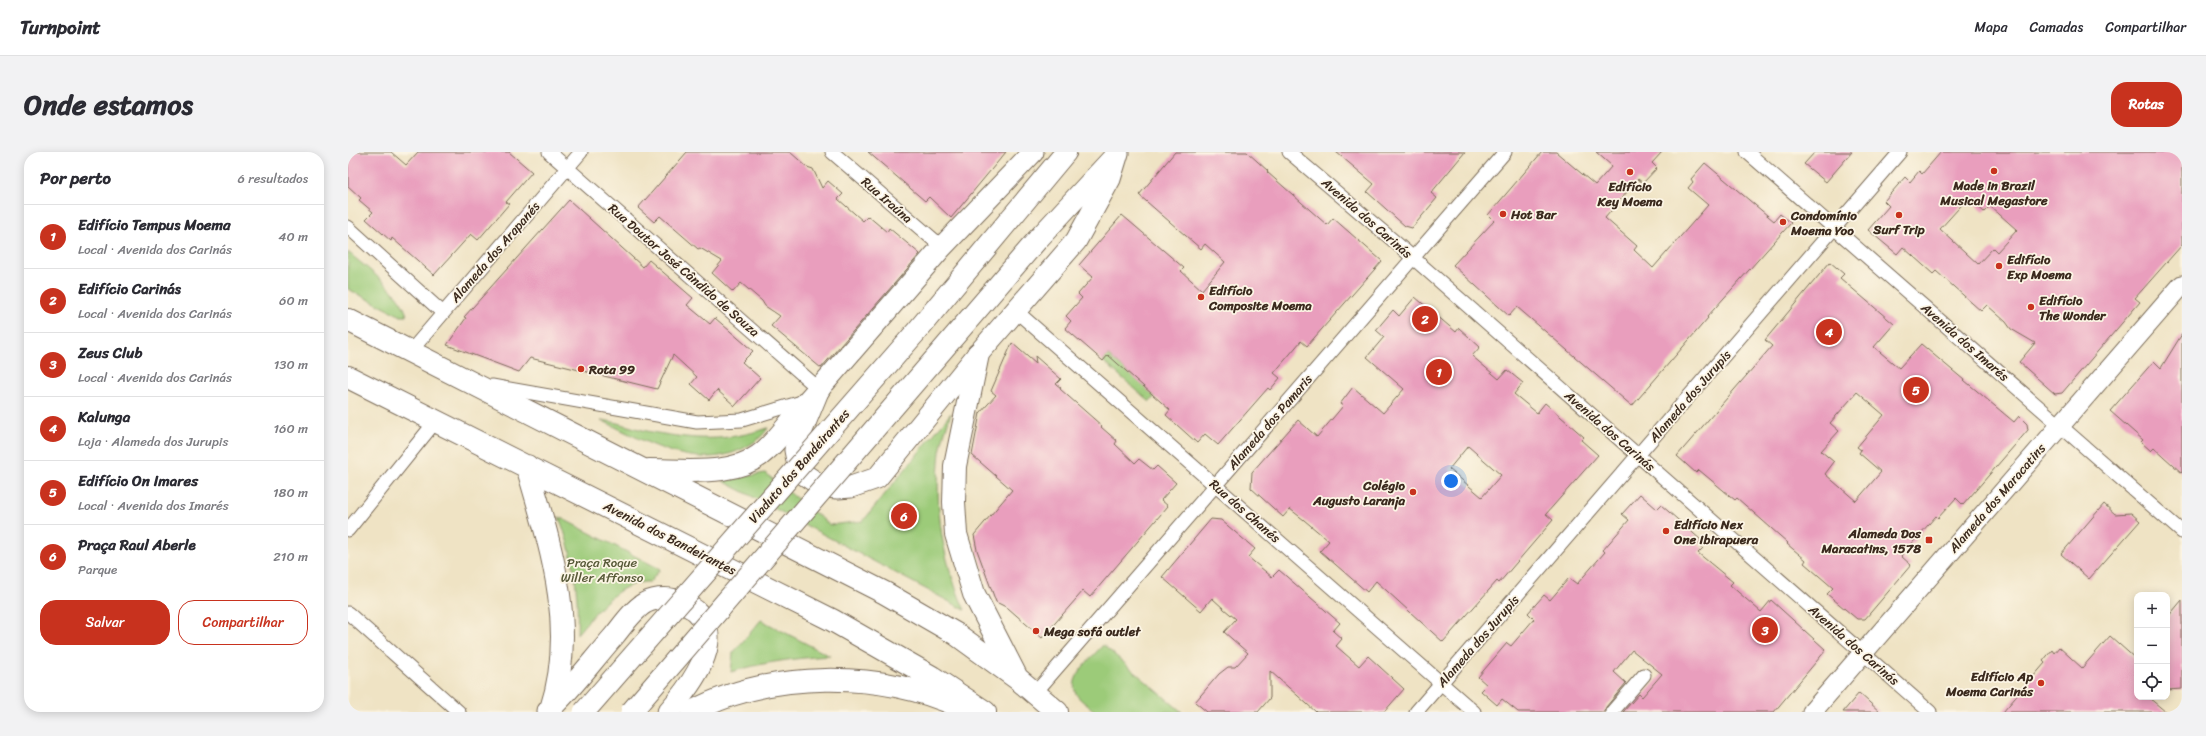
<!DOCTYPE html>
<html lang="pt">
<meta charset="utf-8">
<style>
body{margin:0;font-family:Sriracha,sans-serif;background:#f2f2f3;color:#2b2b33}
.controls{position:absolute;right:12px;bottom:12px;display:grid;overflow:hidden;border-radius:8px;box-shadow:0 2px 10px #0003}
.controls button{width:36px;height:36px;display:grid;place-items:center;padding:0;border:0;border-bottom:1px solid #e1e1e2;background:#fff;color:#2b2b33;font:20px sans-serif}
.you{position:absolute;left:1103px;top:329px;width:14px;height:14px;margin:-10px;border:3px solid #fff;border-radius:50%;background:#1a73e8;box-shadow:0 0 0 6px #1a73e833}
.badge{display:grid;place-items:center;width:26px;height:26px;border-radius:50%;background:#c8321e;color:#fff;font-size:13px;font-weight:700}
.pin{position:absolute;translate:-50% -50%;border:2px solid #fff;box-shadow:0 1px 4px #0006}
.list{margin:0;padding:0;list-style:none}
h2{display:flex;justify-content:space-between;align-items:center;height:52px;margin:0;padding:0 16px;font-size:17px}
h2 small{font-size:13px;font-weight:400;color:#7c7c81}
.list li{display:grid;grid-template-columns:26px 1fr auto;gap:12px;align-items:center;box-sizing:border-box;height:64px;padding:0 16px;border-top:1px solid #e1e1e2}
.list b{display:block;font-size:15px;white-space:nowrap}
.list p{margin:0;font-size:13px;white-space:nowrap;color:#7c7c81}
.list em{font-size:13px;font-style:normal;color:#7c7c81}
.actions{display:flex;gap:8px;padding:12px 16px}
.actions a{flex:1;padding:9px 0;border:1px solid #c8321e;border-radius:16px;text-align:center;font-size:14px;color:#c8321e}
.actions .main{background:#c8321e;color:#fff}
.icon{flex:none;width:22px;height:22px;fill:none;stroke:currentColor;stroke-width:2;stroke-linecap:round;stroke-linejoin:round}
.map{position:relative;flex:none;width:1834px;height:560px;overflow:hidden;border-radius:16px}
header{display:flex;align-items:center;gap:24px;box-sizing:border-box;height:56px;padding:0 20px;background:#fff;border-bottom:1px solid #e1e1e2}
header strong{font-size:19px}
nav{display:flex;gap:22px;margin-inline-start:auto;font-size:14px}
.intro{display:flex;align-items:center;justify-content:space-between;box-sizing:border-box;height:96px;padding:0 24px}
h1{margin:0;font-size:28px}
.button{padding:10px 18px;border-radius:16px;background:#c8321e;color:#fff;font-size:14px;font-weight:700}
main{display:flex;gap:24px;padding:0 24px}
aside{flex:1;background:#fff;border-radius:16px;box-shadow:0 2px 10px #0003}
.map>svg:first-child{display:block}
</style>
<header>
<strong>Turnpoint</strong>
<nav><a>Mapa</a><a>Camadas</a><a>Compartilhar</a></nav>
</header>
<div class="intro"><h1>Onde estamos</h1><a class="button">Rotas</a></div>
<main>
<aside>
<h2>Por perto<small>6 resultados</small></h2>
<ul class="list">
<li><span class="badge">1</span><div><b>Edifício Tempus Moema</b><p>Local · Avenida dos Carinás</p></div><em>40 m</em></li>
<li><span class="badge">2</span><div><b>Edifício Carinás</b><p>Local · Avenida dos Carinás</p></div><em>60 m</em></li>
<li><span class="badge">3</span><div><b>Zeus Club</b><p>Local · Avenida dos Carinás</p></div><em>130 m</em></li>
<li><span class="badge">4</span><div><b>Kalunga</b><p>Loja · Alameda dos Jurupis</p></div><em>160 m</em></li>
<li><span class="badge">5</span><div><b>Edifício On Imares</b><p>Local · Avenida dos Imarés</p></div><em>180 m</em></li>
<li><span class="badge">6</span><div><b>Praça Raul Aberle</b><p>Parque</p></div><em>210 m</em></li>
</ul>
<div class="actions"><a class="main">Salvar</a><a>Compartilhar</a></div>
</aside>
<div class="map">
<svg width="1834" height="560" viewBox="0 0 1834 560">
<rect width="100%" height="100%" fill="#fcf5e5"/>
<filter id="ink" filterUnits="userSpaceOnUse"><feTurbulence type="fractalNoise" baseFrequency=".025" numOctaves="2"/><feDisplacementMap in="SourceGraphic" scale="8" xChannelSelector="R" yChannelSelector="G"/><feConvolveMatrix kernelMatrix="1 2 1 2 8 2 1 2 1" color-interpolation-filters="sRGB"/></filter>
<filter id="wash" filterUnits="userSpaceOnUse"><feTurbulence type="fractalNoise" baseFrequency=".012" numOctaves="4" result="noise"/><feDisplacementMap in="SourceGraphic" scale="16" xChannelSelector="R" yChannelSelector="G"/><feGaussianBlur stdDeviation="0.9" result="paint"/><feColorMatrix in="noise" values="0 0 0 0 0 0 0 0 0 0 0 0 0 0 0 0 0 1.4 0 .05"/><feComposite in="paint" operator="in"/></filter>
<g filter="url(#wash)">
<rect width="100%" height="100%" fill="#efe3c4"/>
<path fill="#9ccb79" stroke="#6c7a4c" d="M0,100C18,116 54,140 59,164H53L0,137Z
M760,203L807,244L802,250L755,209Z
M603,261C599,274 594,287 592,300C586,355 594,409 617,458L375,329L417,321L482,373L515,369Z
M253,268C271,270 287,277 304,280C348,288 377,290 420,276C414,286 404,292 394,297C345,320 297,289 253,268Z
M211,365L312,417L302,430C271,428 247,461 229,482C231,441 226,403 211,365Z
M413,468L482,504C448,506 416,510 383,520L385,501Z
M755,493L834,560H748C742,555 736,551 731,546C715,528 744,506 755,493Z"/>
<g id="blocks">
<path fill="#e99ebd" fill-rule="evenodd" d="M0,0H43L58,13L70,0H161L184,20L158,50L161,52L130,88L123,82L86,123L44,86L43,89L18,67L25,60L11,48L13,46L0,34Z
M339,0H442L459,15L465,17L474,36L480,29L495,42L490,47L515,69L520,64L539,80L541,76L572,102L473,216L423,174L432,164L417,154L414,149L393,131L385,140L364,121L374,109L352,96L350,97L312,64L306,70L290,56Z
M520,0H658L603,66L581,45L577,49Z
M827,0H899L920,19L919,20L979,73L985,66L1034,109L959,194L953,189L926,221L932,226L922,238L920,236L870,293L857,282L849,291L818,263L822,258L760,203L755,209L717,176L723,169L718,164L734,146L730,142L745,125L731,113L774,63L836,116L833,119L854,138L877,110L857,92L853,97L791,43Z
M988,0H1117L1083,41L1089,46L1064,76L1057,74L1019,40L1026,32Z
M1194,0H1208L1247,33L1264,14L1248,0H1314L1304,11L1309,16L1295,31L1290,27L1257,66L1289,94L1286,98L1305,116L1360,53L1340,36L1345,30L1343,27L1357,11L1426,69L1432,62L1443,71L1359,165L1360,166L1284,254L1169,155L1161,164L1105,113L1146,69L1140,63Z
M1467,0H1504L1478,30L1456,12Z
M1593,0H1824L1834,9V93L1787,146L1792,150L1714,241L1707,242L1671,210L1687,191L1663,177L1658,170L1639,153L1633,159L1588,119L1585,122L1555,95L1549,102L1520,78L1541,54L1536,49L1557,25L1562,30L1571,19L1574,22ZM1620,46L1636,60L1642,54L1669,78L1649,100L1645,96L1630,112L1592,77Z
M221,48L295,115L301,108L345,146L339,153L362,172L367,166L405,199L394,210L412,226L387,254L369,238L361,248L343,232L349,225L325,203L309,237L182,206L171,220L99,193L118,166L116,165Z
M1482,110L1496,122L1492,126L1546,172L1526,195L1551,216L1573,192L1666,270L1671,264L1679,272L1680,278L1615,353L1608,346L1590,366L1588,364L1573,381L1553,404L1563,413L1517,467H1509L1479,442L1485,436L1456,411L1458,408L1439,392L1440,391L1389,346L1387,348L1351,318L1348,321L1329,304L1424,194L1417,188ZM1509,240L1536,263L1509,295L1513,298L1511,301L1533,320L1508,349L1477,322L1486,310L1473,299L1491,279L1482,271Z
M1067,145L1108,180L1111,176L1132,195L1124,204L1151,227L1159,218L1175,231L1166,242L1189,261L1197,251L1236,285L1233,288L1250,303L1198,362L1205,368L1151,431L1149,429L1095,490L1028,429L1019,440L972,399L981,389L956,368L942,357L935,365L903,336L904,320L950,268L969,285L995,254L992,252L1005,235L1035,261L1056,237L1019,205L1036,185L1028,178L1045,158L1051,164ZM1120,294L1153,323L1134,345L1101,317Z
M1834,182V321L1806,296L1803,299L1793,290L1795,288L1762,259L1806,209L1813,216Z
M664,191L688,212L687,204L713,227L708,232L713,236L712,237L754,274L753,275L769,289L767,292L787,311L791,307L805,318L809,314L828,331L813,348L820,354L742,445L735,439L694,486L660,456L648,450L629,398L626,383L664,338L624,303L632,261L648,243L643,239Z
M1292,342L1309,357L1313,353L1353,388L1350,392L1355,396L1350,401L1385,430L1382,433L1413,460L1423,448L1478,498L1426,560H1275L1291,542L1294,545L1314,522L1284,498L1266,520L1278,531L1258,555L1256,560H1170L1154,547L1149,553L1133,539L1139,533L1130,525L1159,491L1163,494L1186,467L1180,461L1196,443L1202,448L1221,426L1229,432L1257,400L1255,398L1281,368L1274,362Z
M1756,352L1767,362L1783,361L1792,369L1741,427L1713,402Z
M863,367L873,368L907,397L900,405L924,425L931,418L992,471L985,479L994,487L988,494L1011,514L1020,504L1056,537L1036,560H968L922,519V546L910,560H859L847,550L871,522L880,515H887L900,501L876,480L888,467L876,457L864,446L853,459L814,425Z
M1834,448V537L1819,538V466Z
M1762,484L1789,508V545H1800L1818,560H1655L1697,511L1695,509L1704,498L1706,501L1711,495L1734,516Z
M1511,541L1532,560H1495Z"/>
</g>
</g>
<g filter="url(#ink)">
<use href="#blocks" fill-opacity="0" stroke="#7a6b58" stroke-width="1"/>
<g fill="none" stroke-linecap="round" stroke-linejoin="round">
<defs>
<path id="minor" d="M201,0L471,237
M484,0L594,95
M941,0L1047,90L1582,560
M1399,0L1834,380
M0,75L95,161
M668,159L1126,560
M62,200L233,0
M144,234L349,270L394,268L457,249
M0,378L87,270
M0,461L111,560
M687,541L1157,0
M1068,560L1552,0
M1264,560L1296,523"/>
<path id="secondary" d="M1464,560L1834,133"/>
<path id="primary" d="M685,0L594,95L471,237L448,293L447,298L450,314L457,323L475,335L490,336L503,335L529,326L630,202L728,89L762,27L770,1
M663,66L718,0
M690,87L765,6
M200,559C224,537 244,509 266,484C275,473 285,458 297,451C308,445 325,445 335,451C339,454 345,456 348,459C380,488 340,537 320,560"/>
<path id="trunk" d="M0,168L537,441L608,482L670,527L709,560
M630,202L607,314L606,350L608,382L626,442L668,524
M0,225L484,468L584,525L637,560
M179,314C202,393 230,475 203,557
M301,318C337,318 390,326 419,297C438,279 452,256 471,237
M344,560C422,518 533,518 612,555"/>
</defs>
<use href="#minor" stroke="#7a6b58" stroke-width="15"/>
<use href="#secondary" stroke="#7a6b58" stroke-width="21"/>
<use href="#primary" stroke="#7a6b58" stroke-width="23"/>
<use href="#trunk" stroke="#7a6b58" stroke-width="24"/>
<use href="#minor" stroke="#fff" stroke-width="13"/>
<use href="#secondary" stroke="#fff" stroke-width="19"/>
<use href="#primary" stroke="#fff" stroke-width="21"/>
<use href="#trunk" stroke="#fff" stroke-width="22"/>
<defs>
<path id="primary-bridge" d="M236,560L568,180L663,66
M283,560L690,87"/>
</defs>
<use href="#primary-bridge" stroke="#7a6b58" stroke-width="23" stroke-linecap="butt"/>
<use href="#primary-bridge" stroke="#fff" stroke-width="21"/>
</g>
</g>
<g fill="#c8321e" stroke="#fcf5e5" stroke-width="1.5">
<circle cx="1646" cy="19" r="4"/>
<circle cx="1282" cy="20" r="4"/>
<circle cx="1155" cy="62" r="4"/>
<circle cx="1551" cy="63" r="4"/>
<circle cx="1435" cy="70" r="4"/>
<circle cx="1651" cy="114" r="4"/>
<circle cx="853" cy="145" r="4"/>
<circle cx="1683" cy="155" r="4"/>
<circle cx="233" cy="217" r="4"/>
<circle cx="1065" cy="340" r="4"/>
<circle cx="1318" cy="379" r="4"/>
<rect x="1577" y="384" width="8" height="8" rx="2"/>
<circle cx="688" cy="479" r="4"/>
<circle cx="1693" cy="531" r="4"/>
</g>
<g text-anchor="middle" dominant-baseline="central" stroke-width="3.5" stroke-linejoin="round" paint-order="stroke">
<g font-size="13" font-weight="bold" fill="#3b2a1e" stroke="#fcf5e5" text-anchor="start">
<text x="1646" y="33" text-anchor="middle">Made in Brazil<tspan x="1646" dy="15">Musical Megastore</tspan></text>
<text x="1282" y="34" text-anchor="middle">Edifício<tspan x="1282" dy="15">Key Moema</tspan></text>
<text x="1163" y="62">Hot Bar</text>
<text x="1443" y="63">Condomínio<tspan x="1443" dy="15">Moema Yoo</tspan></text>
<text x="1551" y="77" text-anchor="middle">Surf Trip</text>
<text x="1659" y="107">Edifício<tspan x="1659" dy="15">Exp Moema</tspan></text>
<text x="861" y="138">Edifício<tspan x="861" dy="15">Composite Moema</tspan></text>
<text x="1691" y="148">Edifício<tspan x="1691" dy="15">The Wonder</tspan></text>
<text x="241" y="217">Rota 99</text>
<text x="1057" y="333" text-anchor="end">Colégio<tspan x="1057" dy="15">Augusto Laranja</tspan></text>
<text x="1326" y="372">Edifício Nex<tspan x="1326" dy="15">One Ibirapuera</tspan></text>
<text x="1573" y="381" text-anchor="end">Alameda Dos<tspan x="1573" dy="15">Maracatins, 1578</tspan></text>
<text x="696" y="479">Mega sofá outlet</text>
<text x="1685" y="524" text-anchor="end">Edifício Ap<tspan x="1685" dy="15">Moema Carinás</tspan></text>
</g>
<g font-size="13" fill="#3b2a1e" stroke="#fcf5e5">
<text transform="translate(539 48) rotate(41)">Rua Iraúna</text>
<text transform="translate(1019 66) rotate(41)">Avenida dos Carinás</text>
<text transform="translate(147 100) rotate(-49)">Alameda dos Arapanés</text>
<text transform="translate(336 118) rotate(41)">Rua Doutor José Cândido de Souza</text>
<text transform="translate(1617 190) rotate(41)">Avenida dos Imarés</text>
<text transform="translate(1342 244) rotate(-49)">Alameda dos Jurupis</text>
<text transform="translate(922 270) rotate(-49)">Alameda dos Pamaris</text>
<text transform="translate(1262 279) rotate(41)">Avenida dos Carinás</text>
<text transform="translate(451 314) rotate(-49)">Viaduto dos Bandeirantes</text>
<text transform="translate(1649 346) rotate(-49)">Alameda dos Maracatins</text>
<text transform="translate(897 359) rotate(41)">Rua dos Chanés</text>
<text transform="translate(322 386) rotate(27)">Avenida dos Bandeirantes</text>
<text transform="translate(1130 489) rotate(-49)">Alameda dos Jurupis</text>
<text transform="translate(1506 493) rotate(41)">Avenida dos Carinás</text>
</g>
<g font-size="13" fill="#585a39" stroke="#fcf5e5">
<text x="254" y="410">Praça Roque<tspan x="254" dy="15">Willer Affonso</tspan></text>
</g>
</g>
</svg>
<div class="controls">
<button>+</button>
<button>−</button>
<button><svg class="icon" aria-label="locate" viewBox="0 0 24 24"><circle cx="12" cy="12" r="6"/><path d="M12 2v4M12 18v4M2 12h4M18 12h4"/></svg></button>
</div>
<div class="you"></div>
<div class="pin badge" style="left:1091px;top:220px">1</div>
<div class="pin badge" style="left:1077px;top:167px">2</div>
<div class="pin badge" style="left:1417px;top:478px">3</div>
<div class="pin badge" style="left:1481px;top:180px">4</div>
<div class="pin badge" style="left:1568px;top:238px">5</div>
<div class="pin badge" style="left:556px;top:364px">6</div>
</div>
</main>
